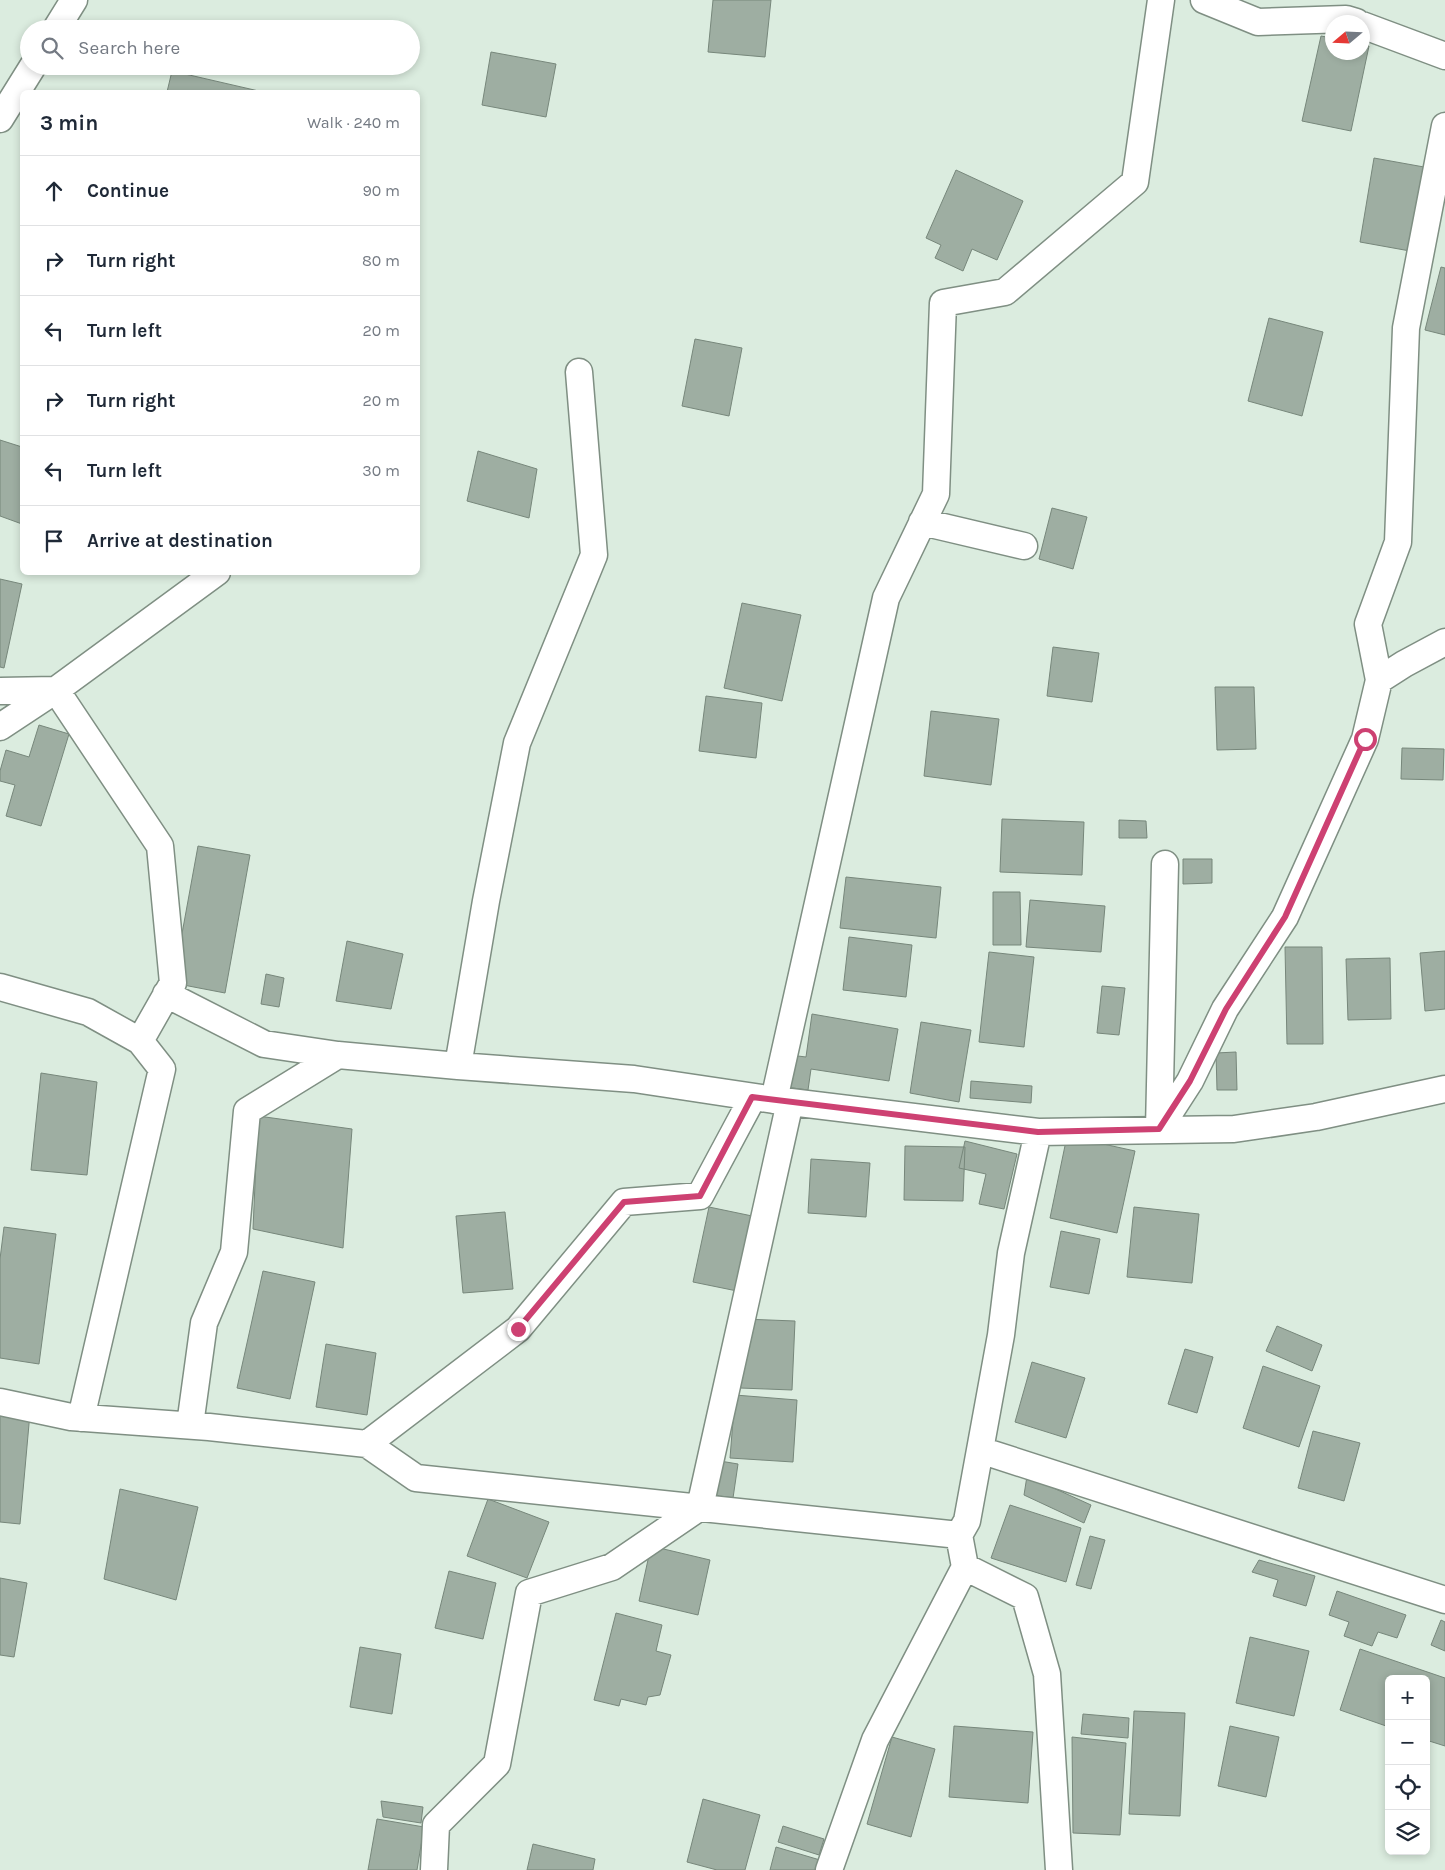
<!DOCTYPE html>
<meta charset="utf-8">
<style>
body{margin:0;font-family:Karla,sans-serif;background:#f2f2f3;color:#1f2937}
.controls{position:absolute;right:15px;bottom:15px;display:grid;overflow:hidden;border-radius:8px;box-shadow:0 2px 8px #0003}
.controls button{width:45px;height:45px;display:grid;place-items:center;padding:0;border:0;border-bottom:1px solid #e0e1e3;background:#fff;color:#1f2937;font:25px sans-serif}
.compass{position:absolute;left:1325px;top:15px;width:45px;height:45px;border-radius:50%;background:#fff;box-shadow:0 2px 8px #0003;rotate:251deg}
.stop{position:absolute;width:15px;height:15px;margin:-11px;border:4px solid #cd4172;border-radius:50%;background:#fff}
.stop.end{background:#cd4172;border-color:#fff;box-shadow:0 1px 5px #0008}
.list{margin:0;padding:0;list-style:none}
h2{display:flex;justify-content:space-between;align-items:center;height:65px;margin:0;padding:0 20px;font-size:21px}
h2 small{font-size:16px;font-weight:400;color:#747a83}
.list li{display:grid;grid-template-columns:32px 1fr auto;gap:15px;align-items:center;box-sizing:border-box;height:70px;padding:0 20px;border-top:1px solid #e0e1e3}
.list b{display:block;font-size:19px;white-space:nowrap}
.list em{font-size:16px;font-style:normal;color:#747a83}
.icon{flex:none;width:28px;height:28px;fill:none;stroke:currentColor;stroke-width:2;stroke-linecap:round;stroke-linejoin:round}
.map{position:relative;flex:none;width:1445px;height:1870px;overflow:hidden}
.search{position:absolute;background:#fff;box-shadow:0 2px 8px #0003;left:20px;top:20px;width:400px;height:55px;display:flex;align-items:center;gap:12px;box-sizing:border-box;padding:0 18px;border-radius:28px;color:#747a83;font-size:19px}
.panel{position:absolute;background:#fff;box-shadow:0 2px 8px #0003;left:20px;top:90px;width:400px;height:485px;border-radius:8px}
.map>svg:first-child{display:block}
</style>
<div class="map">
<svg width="1445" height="1870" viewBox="0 0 1445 1870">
<rect width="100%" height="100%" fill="#dbecdf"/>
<path fill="#9eaea2" stroke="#77877b" d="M713,0H771L765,57L708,52Z
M1321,36L1332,38V52H1362V45L1369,46L1351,131L1302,121Z
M491,52L556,64L546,117L482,105Z
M172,71L263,92H167Z
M1374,158L1424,167L1410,251L1360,242Z
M956,170L1023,201L997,260L972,249L963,271L935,258L941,245L926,238Z
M1441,267L1445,268V335L1425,330Z
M1269,318L1323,332L1302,416L1248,401Z
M695,339L742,348L729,416L682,406Z
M0,440L22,447V524L0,516Z
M478,451L537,469L529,518L467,501Z
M1052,508L1087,517L1073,569L1039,559Z
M0,579L22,584L4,668L0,667Z
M742,603L801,615L782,701L724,688Z
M1053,647L1099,653L1092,702L1047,696Z
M1215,687H1254L1256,749L1217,750Z
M706,696L762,703L756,758L699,751Z
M931,711L999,719L991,785L924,776Z
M39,725L69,734L41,826L6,816L15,785L0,781V771L6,750L29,757Z
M1402,748L1444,749L1443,780L1401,779Z
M1002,819L1084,822L1082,875L1000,872Z
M1119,820L1146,821L1147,838H1119Z
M198,846L250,855L225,993L173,983Z
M1183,859H1212V883L1183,884Z
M846,877L941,887L936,938L840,928Z
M993,892H1020L1021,945H993Z
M1030,900L1105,906L1101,952L1026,947Z
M849,937L912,945L906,997L843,990Z
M347,941L403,954L391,1009L336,1001Z
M1285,947H1322L1323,1044H1287Z
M1445,951V1009L1425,1011L1420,953Z
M989,952L1034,957L1024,1047L979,1042Z
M1390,958L1391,1019L1348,1020L1346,959Z
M266,974L284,978L279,1007L261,1004Z
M1102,986L1125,988L1119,1035L1097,1033Z
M812,1014L898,1029L889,1081L811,1069L808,1090L785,1087L790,1055L806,1057Z
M921,1022L971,1030L959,1102L910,1093Z
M1236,1052L1237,1090H1217L1216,1053Z
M41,1073L97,1082L87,1175L31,1170Z
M971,1081L1032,1086L1031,1103L970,1098Z
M258,1116L352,1129L343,1248L253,1229Z
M1067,1136L1135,1151L1117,1233L1050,1218Z
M965,1141L1017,1154L1004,1209L979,1204L986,1174L959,1168Z
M905,1146L965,1147L963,1201L904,1200Z
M811,1159L870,1163L866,1217L808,1213Z
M709,1207L757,1217L742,1292L693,1282Z
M1134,1207L1199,1214L1192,1283L1127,1277Z
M505,1212L513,1289L463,1293L456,1216Z
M4,1227L56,1234L39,1364L0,1358V1259Z
M1061,1231L1100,1239L1089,1294L1050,1287Z
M263,1271L315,1282L290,1399L237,1388Z
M743,1319L795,1321L792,1390L740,1388Z
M1277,1326L1322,1345L1312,1371L1266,1351Z
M326,1344L376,1353L367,1415L316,1407Z
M1185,1349L1213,1357L1197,1413L1168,1404Z
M1032,1362L1085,1378L1066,1438L1015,1422Z
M1263,1366L1320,1386L1299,1447L1243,1428Z
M735,1395L797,1400L793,1462L730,1458Z
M0,1410L30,1413L20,1524L0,1522Z
M1313,1431L1360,1443L1344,1501L1298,1488Z
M714,1460L738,1464L733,1498L709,1494Z
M1027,1476L1091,1505L1084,1523L1024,1495Z
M120,1489L198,1507L176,1600L104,1579Z
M488,1499L549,1522L527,1578L467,1556Z
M1010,1505L1081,1528L1066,1582L991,1558Z
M1090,1536L1105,1540L1091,1589L1076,1585Z
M651,1546L710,1560L698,1615L639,1601Z
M1259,1560L1315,1576L1306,1606L1273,1596L1278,1580L1252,1572Z
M449,1571L496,1583L483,1639L435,1628Z
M0,1578L27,1583L14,1657L0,1655Z
M1337,1591L1406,1615L1397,1638L1378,1632L1372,1646L1344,1636L1349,1622L1329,1615Z
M616,1613L662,1625L656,1651L671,1655L660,1695L648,1697L646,1705L621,1699L619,1706L594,1700Z
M1441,1620L1445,1622V1651L1431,1645Z
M1250,1637L1309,1651L1294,1716L1236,1703Z
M360,1647L401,1654L392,1714L350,1707Z
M1360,1649L1445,1678V1746L1426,1740V1679H1389V1727L1340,1710Z
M1134,1711L1185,1713L1180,1816L1129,1814Z
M1083,1714L1129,1718L1128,1738L1081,1734Z
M954,1726L1033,1732L1028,1803L949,1797Z
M1230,1726L1279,1737L1266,1797L1218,1786Z
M892,1737L935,1749L911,1837L867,1824Z
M1072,1737L1126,1743L1120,1835L1073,1833Z
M703,1799L760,1815L745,1870H717L687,1862Z
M381,1801L423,1807L421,1823L383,1817Z
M377,1819L424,1827L417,1870H368Z
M783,1826L824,1839L819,1855L778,1842Z
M533,1844L595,1859L593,1870H527Z
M776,1847L820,1860L818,1870H770Z"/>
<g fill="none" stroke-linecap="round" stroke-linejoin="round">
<defs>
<path id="street" d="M1204,0L1258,22L1346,19L1356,22
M1362,25L1445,56
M56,29L74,0
M0,119L33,66
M922,522L1024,546
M1379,680L1368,624L1398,542L1406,328L1445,126
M0,691L56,690L160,846L173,983L140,1041L162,1069L81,1418
M0,727L56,690L217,572
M0,987L88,1012L140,1041
M166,994L264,1044L338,1055
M458,1066L486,901L517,743L594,555L579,372
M774,1100L886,598L936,494L943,303L1005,292L1135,182L1161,0
M1159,1129L1190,1081L1225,1009L1285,917L1365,739L1379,680L1404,664L1445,642
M1159,1129L1165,864
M0,1402L71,1417L209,1427L367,1444L518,1329L624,1202L700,1196L753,1097
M190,1425L204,1323L234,1252L247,1111L338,1055L458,1066L634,1079L774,1100L1038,1132L1234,1129L1316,1117L1445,1089
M367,1444L416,1478L959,1535
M980,1450L1445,1600
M965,1567L1025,1597L1047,1674L1059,1870
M434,1870L436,1825L497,1764L529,1593L612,1567L700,1507L790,1102
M829,1870L875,1740L965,1567L959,1535L967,1521L1001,1335L1011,1253L1038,1132"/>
</defs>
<use href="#street" stroke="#7f8f83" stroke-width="29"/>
<use href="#street" stroke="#fff" stroke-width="26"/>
</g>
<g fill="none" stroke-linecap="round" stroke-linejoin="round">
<path stroke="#cd4172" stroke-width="6" d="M518,1329L624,1202L700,1196L752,1097L1038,1132L1159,1129L1190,1081L1226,1009L1285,917L1365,739"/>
</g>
</svg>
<div class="controls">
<button>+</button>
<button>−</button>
<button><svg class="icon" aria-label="locate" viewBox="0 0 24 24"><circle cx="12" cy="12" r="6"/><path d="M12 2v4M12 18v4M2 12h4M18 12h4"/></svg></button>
<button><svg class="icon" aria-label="layers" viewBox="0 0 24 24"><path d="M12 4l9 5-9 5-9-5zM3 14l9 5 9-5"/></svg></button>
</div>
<svg class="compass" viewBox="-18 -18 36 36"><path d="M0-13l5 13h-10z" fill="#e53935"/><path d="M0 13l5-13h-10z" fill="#747a83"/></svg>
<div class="stop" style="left:1365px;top:739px"></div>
<div class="stop end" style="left:518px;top:1329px"></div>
<div class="search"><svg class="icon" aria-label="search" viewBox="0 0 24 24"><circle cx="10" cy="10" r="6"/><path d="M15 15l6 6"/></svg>Search here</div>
<section class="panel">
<h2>3 min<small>Walk · 240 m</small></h2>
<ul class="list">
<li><svg class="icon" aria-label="ahead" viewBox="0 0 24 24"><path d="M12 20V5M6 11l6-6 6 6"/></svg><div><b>Continue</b></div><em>90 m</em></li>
<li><svg class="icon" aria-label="right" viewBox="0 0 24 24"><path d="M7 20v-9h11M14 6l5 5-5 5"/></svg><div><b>Turn right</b></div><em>80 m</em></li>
<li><svg class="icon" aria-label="left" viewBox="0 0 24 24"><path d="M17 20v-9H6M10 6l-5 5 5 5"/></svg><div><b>Turn left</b></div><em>20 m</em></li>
<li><svg class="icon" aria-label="right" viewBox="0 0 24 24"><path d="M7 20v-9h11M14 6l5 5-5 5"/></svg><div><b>Turn right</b></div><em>20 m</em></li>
<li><svg class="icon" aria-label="left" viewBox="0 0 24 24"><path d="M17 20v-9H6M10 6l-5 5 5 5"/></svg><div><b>Turn left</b></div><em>30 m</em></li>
<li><svg class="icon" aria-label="arrive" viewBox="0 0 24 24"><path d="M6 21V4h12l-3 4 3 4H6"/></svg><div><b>Arrive at destination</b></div></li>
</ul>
</section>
</div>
